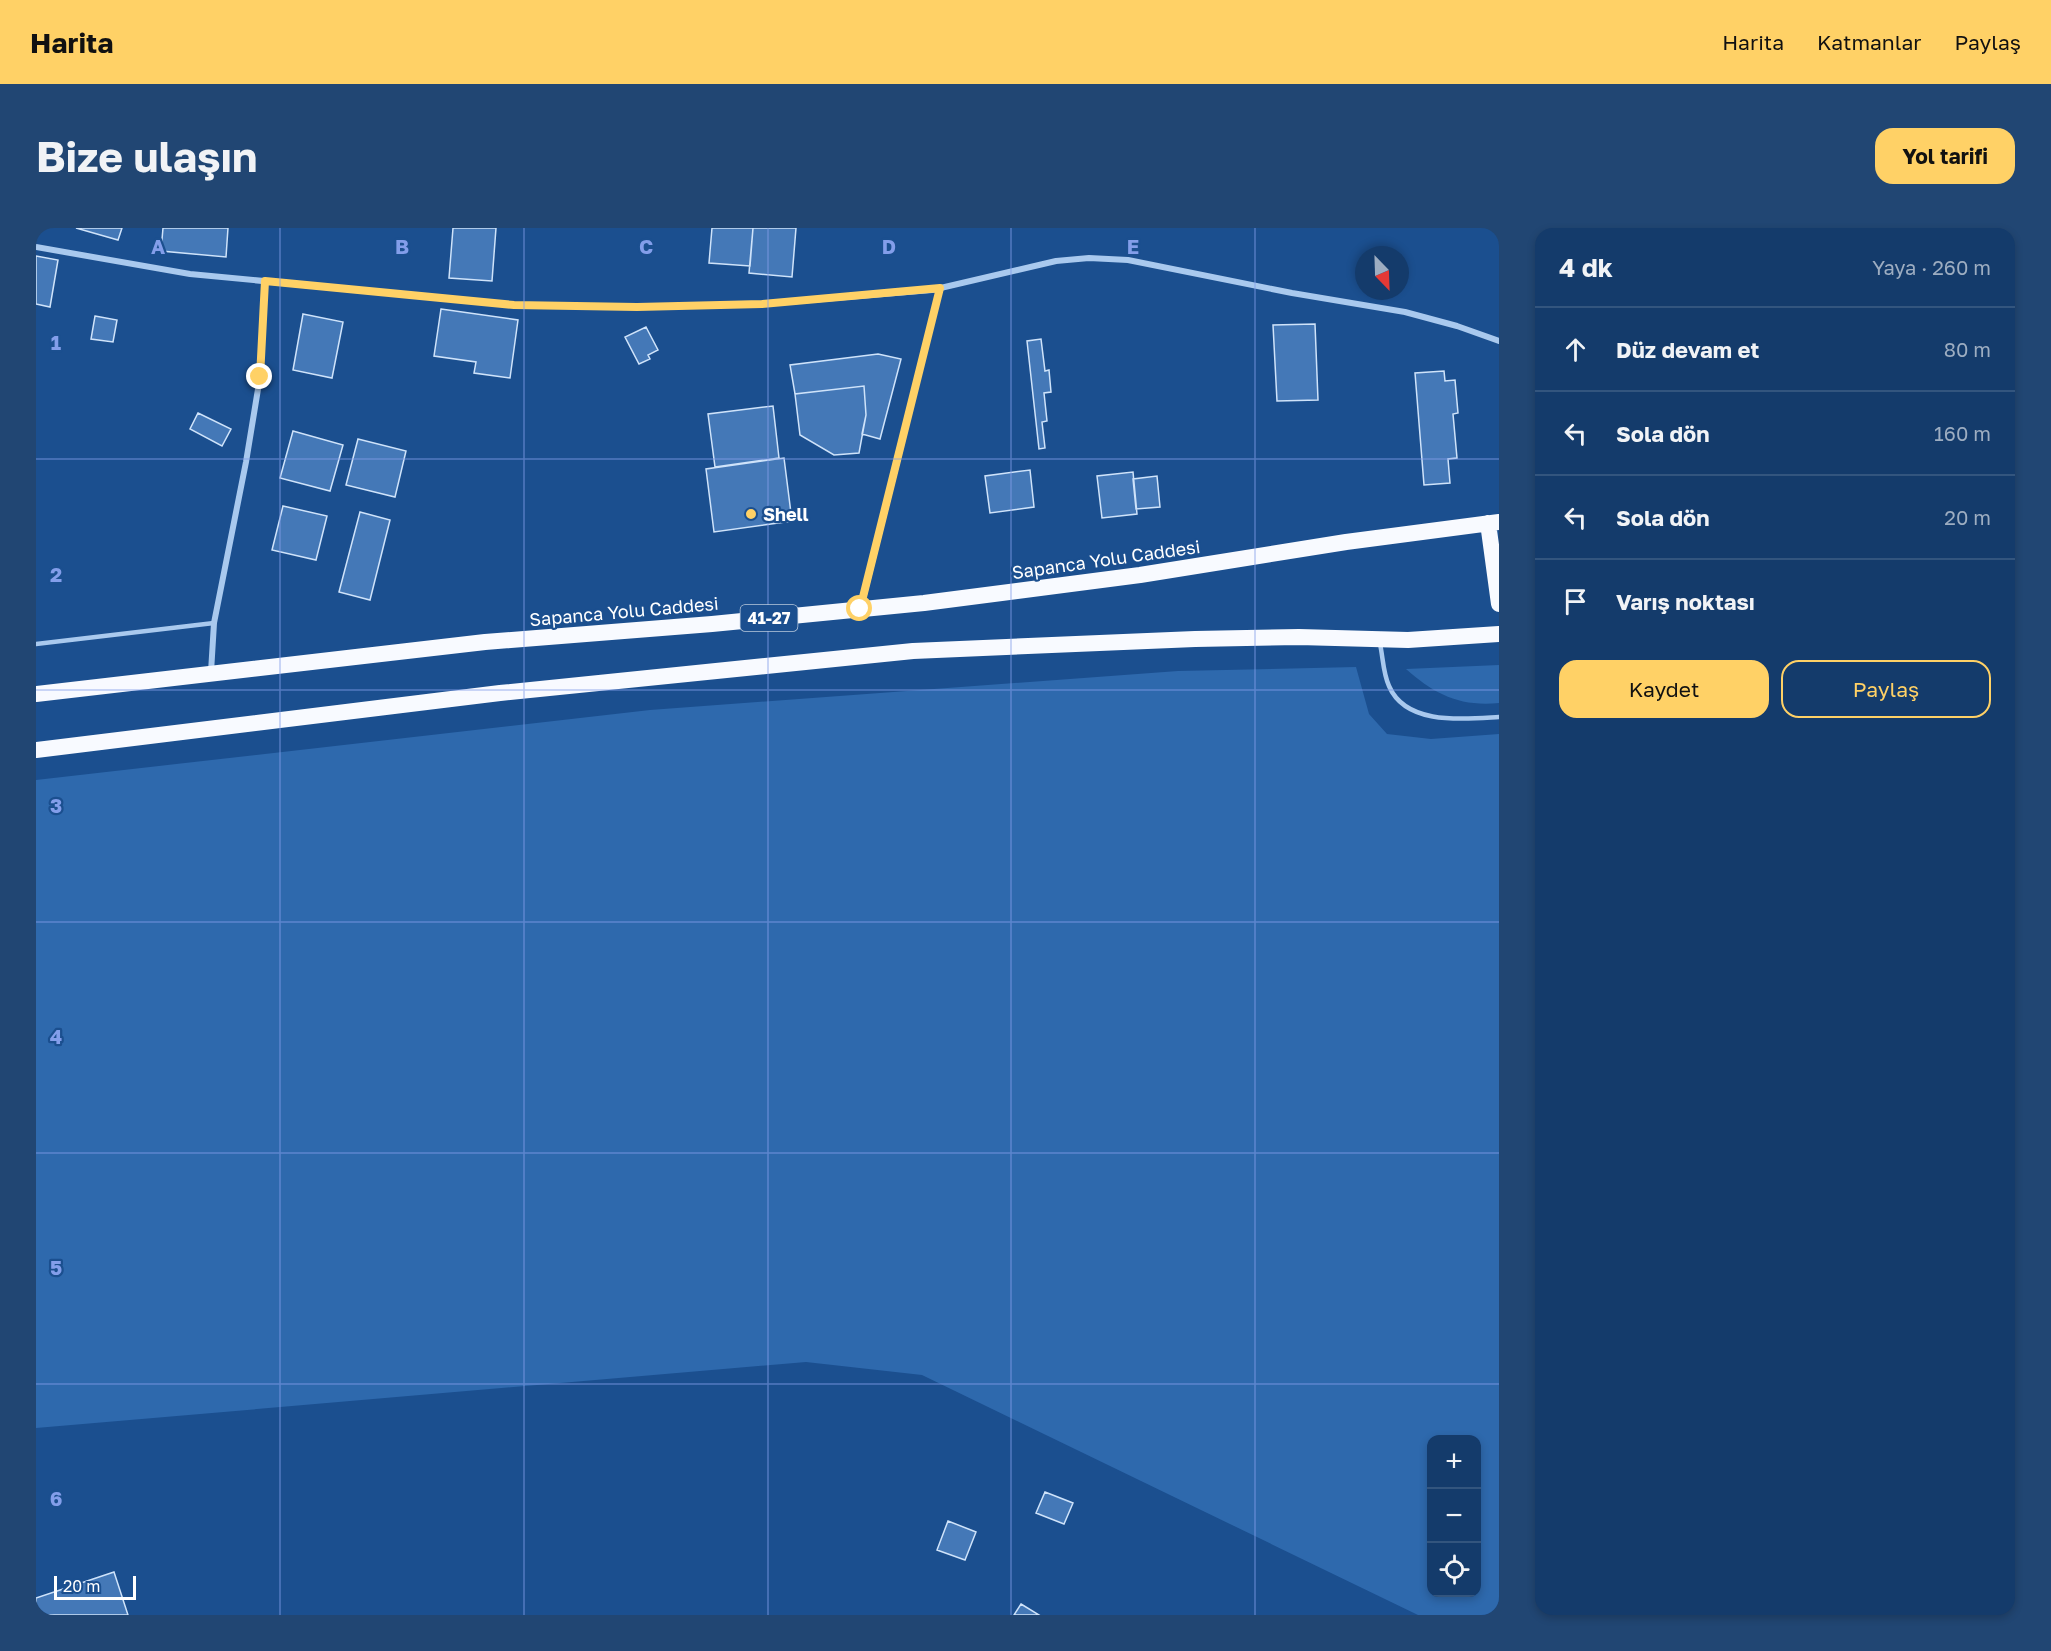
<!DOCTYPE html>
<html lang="tr">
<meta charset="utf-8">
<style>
body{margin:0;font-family:"Golos Text",sans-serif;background:#214673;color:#f1f3f6}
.controls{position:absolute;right:18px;bottom:18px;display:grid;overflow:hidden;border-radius:12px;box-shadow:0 3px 9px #0003}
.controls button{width:54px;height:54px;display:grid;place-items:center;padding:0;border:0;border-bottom:2px solid #33557e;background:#143b6b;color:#f1f3f6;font:30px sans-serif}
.compass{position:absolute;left:1319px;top:18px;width:54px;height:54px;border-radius:50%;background:#143b6b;box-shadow:0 3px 9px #0003;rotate:157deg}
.scale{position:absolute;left:18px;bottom:15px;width:82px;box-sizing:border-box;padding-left:6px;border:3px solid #fff;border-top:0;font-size:16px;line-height:21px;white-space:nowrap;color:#fff;-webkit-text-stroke:4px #1b4f8f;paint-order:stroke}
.stop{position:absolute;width:18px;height:18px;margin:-14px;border:4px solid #ffd166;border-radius:50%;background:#fff}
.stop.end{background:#ffd166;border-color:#fff;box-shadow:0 2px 6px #0008}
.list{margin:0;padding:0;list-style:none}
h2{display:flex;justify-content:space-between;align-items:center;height:78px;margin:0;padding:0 24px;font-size:26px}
h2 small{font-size:20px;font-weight:400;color:#9dadc1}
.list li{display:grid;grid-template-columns:39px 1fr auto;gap:18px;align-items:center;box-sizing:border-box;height:84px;padding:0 24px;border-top:2px solid #33557e}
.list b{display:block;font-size:22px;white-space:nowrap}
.list em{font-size:20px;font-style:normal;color:#9dadc1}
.actions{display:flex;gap:12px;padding:18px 24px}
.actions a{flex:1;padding:14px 0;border:2px solid #ffd166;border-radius:18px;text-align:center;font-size:21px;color:#ffd166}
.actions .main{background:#ffd166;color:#111}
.icon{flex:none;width:33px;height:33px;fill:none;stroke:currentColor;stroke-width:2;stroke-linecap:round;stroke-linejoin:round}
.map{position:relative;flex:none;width:1463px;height:1387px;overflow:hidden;border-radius:18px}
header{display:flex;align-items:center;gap:36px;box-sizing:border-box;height:84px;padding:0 30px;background:#ffd166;color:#111}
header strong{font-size:28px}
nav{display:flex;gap:33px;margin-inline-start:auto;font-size:21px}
.intro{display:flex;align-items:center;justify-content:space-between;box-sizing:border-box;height:144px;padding:0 36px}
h1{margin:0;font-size:42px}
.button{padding:15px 27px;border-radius:18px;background:#ffd166;color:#111;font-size:21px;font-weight:700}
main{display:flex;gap:36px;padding:0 36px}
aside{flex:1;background:#143b6b;border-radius:18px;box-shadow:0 3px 9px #0003}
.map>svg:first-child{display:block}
</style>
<header>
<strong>Harita</strong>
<nav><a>Harita</a><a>Katmanlar</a><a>Paylaş</a></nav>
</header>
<div class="intro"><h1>Bize ulaşın</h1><a class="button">Yol tarifi</a></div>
<main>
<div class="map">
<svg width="1463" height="1387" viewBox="0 0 1463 1387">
<rect width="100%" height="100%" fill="#1b4f8f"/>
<path fill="#2e69ad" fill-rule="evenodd" d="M1463,437V475C1424,479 1398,466 1370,441Z
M1320,439L1333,486L1351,506L1395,511L1463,506V1387H1382L886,1147L770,1134L0,1200V552L614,482L1142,443ZM1396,1212H1440V1364H1396Z"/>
<path fill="#4478b7" stroke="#cfe3fa" stroke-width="1.5" d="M40,0H86L82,12Z
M127,0H192L190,29L125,23Z
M417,0H460L456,53L413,50Z
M676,0H717L714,38L673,35Z
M717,0H760L756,49L713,45Z
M0,28L22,32L14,79L0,76Z
M405,81L482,92L474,150L438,145L440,134L398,128Z
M267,86L307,94L296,150L257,142Z
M59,88L81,92L77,114L55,111Z
M1279,96L1282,172L1241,173L1237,97Z
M610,99L622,122L612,127L614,131L603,136L589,109Z
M1005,111L1009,143L1013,142L1015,164L1008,165L1011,193L1006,194L1009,220L1003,221L991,113Z
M842,126L865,131L844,211L826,206L830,187L828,158L759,166L754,137Z
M1408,143L1409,153L1419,152L1422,185L1417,186L1421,230L1412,231L1414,255L1388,257L1379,145Z
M828,158L830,187L823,225L798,227L764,207L759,166Z
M737,178L743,230L679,239L672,186Z
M162,185L195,201L186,218L154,201Z
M257,203L307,217L294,263L244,250Z
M322,211L370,223L359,269L310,257Z
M748,230L756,293L678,304L670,241Z
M994,242L998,279L954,285L949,248Z
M1097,244L1101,286L1066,290L1061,248Z
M1121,248L1124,279L1100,281L1097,251Z
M247,278L291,288L280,332L236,322Z
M324,284L354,292L334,372L303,364Z
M1009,1264L1037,1275L1028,1296L1000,1285Z
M912,1293L940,1304L929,1332L901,1322Z
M78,1344L92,1387H0V1370Z
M985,1376L1003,1387H978Z"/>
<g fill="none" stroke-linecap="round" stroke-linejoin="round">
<path stroke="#a9c9ee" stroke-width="4.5" d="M0,416L178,395
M1344,416C1347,429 1347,445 1353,458C1370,498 1428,491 1463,489"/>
<path stroke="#a9c9ee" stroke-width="6" d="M0,19L154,46L478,77L601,79L726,76L896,62L1020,33L1053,30L1092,32L1256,65L1369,84L1421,98L1463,113
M825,379L904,60
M175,444L178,395L210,234L224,149L229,53"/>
<path stroke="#f8faff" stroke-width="16" d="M1452,295L1463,376
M0,466L449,414L676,396L888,375L1104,347L1310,314L1463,294
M0,522L464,465L877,423L1159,411L1263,409L1372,412L1463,406"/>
</g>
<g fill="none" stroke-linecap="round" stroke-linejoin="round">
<path stroke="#ffd166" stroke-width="8" d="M224,149L229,53L478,77L601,79L726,76L904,60L824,381"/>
</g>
<path fill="none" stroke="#839eea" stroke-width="1.5" stroke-opacity="0.55" d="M244,0V1387M488,0V1387M732,0V1387M975,0V1387M1219,0V1387M0,231H1463M0,462H1463M0,694H1463M0,925H1463M0,1156H1463"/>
<circle fill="#ffd166" stroke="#1b4f8f" stroke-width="2" cx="715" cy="286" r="6"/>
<g text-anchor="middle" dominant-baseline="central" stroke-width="4.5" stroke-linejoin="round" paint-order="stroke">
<rect fill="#1b4f8f" stroke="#bbcadd" stroke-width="1.5" x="704.5" y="377" width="57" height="26" rx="4.5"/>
<g font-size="16" font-weight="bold" fill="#fff">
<text x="733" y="390">41-27</text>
</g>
<g font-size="18" font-weight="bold" fill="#fff" stroke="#1b4f8f" text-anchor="start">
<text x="727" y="286">Shell</text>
</g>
<g font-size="18" fill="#fff" stroke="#1b4f8f">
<text transform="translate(1070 331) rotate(-8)">Sapanca Yolu Caddesi</text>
<text transform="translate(588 383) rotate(-5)">Sapanca Yolu Caddesi</text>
</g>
</g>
<g font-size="20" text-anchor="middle" font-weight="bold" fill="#839eea" stroke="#1b4f8f" stroke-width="4.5" stroke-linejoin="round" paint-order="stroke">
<text x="122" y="26">A</text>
<text x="366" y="26">B</text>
<text x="610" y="26">C</text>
<text x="853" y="26">D</text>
<text x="1097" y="26">E</text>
<text x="20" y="122">1</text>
<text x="20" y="354">2</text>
<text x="20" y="585">3</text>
<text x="20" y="816">4</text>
<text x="20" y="1047">5</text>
<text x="20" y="1278">6</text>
</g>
</svg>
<div class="controls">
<button>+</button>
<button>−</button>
<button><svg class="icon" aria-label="locate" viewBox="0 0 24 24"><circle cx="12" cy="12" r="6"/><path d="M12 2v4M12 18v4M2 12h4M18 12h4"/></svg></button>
</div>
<svg class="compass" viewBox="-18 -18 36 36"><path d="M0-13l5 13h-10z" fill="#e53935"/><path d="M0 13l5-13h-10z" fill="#9dadc1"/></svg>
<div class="scale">20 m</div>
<div class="stop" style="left:824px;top:381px"></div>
<div class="stop end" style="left:224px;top:149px"></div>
</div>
<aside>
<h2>4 dk<small>Yaya · 260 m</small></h2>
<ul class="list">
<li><svg class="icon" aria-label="ahead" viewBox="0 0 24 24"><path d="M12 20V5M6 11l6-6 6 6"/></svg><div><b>Düz devam et</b></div><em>80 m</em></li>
<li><svg class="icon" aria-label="left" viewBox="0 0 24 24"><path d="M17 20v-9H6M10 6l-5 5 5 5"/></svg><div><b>Sola dön</b></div><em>160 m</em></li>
<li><svg class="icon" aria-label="left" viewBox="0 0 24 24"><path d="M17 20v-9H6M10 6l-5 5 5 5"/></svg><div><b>Sola dön</b></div><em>20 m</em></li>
<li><svg class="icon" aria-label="arrive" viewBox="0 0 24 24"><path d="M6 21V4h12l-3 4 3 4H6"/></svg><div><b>Varış noktası</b></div></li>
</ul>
<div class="actions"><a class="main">Kaydet</a><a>Paylaş</a></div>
</aside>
</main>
